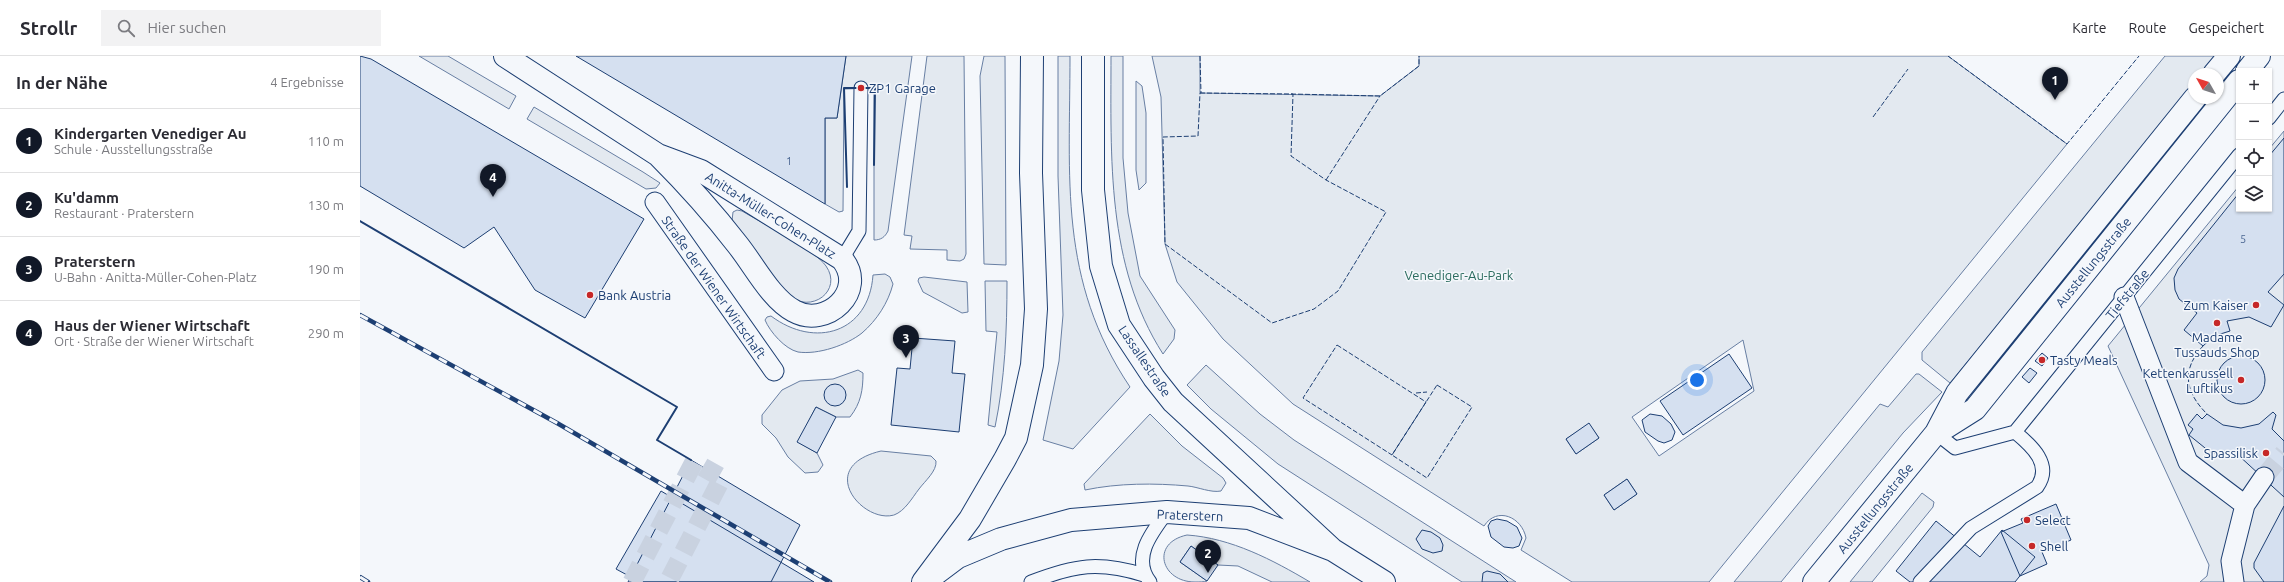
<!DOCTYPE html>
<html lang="de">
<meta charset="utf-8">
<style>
body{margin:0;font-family:Ubuntu,sans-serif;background:#f2f2f3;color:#2b2b33}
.controls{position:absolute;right:12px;top:12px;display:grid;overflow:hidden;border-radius:0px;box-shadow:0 1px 3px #0004}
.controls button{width:36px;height:36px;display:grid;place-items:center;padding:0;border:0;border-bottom:1px solid #e1e1e2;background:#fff;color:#2b2b33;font:20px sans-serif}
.compass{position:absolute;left:1828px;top:12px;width:36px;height:36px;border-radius:50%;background:#fff;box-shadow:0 1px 3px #0004;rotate:309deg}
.you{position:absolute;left:1337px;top:324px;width:14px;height:14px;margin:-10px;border:3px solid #fff;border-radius:50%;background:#1a73e8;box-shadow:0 0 0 6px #1a73e833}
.badge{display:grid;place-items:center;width:26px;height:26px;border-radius:50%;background:#111827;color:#fff;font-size:13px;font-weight:700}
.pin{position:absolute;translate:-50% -33px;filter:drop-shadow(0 1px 2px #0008)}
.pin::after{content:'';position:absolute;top:21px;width:14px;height:12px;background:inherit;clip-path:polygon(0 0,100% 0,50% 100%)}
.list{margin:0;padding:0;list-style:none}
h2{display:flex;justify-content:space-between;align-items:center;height:52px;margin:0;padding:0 16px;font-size:17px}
h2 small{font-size:13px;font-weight:400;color:#7c7c81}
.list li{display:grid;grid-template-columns:26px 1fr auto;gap:12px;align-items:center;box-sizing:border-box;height:64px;padding:0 16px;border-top:1px solid #e1e1e2}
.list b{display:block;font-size:15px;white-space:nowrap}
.list p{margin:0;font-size:13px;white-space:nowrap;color:#7c7c81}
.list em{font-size:13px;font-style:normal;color:#7c7c81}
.icon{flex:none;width:22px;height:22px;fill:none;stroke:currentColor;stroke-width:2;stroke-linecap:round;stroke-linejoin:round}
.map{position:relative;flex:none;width:1924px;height:526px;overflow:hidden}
header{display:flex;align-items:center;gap:24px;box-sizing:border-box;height:56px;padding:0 20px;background:#fff;border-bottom:1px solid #e1e1e2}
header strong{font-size:19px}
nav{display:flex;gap:22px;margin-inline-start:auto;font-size:14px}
.search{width:280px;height:36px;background:#f2f2f3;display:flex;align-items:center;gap:10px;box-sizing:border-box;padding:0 14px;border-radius:0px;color:#7c7c81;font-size:15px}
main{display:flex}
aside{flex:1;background:#fff}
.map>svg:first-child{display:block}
</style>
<header>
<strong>Strollr</strong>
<div class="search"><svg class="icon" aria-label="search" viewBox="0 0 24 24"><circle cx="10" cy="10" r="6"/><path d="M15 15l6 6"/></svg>Hier suchen</div>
<nav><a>Karte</a><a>Route</a><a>Gespeichert</a></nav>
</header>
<main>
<aside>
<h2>In der Nähe<small>4 Ergebnisse</small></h2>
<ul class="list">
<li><span class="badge">1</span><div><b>Kindergarten Venediger Au</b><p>Schule · Ausstellungsstraße</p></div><em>110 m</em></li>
<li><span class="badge">2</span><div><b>Ku'damm</b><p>Restaurant · Praterstern</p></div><em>130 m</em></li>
<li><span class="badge">3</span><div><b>Praterstern</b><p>U-Bahn · Anitta-Müller-Cohen-Platz</p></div><em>190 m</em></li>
<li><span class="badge">4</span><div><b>Haus der Wiener Wirtschaft</b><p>Ort · Straße der Wiener Wirtschaft</p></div><em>290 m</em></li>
</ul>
</aside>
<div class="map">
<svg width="1924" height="526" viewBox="0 0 1924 526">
<rect width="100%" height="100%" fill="#f4f7fb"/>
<path fill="#e3e9f0" stroke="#687fa3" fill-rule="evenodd" d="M59,0H88L156,40L149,53Z
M486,0H552L528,175C525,181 521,184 514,184V32L484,33L483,155L479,156L465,148V62H477Z
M567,0H604L606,198L604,203L600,205L587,204V194L550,193L552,180L544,179Z
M624,0H645L646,209L624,208L620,20Z
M698,0H710C710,122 698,224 770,331L713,393L683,384L699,305L703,259L698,120Z
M751,0H763V102L768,157L780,220L815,274L814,283L803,298C746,209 751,101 751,0Z
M792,0H840V37L1020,40L1059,10V0H1588L1707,88L1349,526H1212L1161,494L1166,482C1162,461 1137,450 1124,470L933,348L863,283L817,226L805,188L801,41ZM1383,284L1394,335L1299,400L1272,361ZM1229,368L1239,382L1216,398L1206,383ZM1267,423L1277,438L1254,454L1244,439Z
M1805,0H1859L1844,18H1834V30L1590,327L1562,304V296Z
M776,25L782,30L786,57V127L779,134L776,114Z
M174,51L283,116L300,127L296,132L286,133L167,63Z
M1924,75V526H1840L1847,520L1849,509L1748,290L1879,130V153H1909V93Z
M377,154L382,155C402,167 455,194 466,210C483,234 452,259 427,239C421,234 416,225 412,219C399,201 385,183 372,165L373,156Z
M525,218L530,221L533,228C528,247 517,264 502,277C487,289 458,299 438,296C425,293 410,276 405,264L407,261L411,260C455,293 509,277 513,219Z
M564,221L607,226L608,256L602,257L563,236L558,225L559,222Z
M625,225H647C647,274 645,323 635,371L628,369L637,276L626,275Z
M846,309L900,358L934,384L1156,526H1102L918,408L851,353L827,329Z
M498,314L503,317C503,334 501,347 490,361H476L456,351L438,386L457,397L463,409L458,416L445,417L428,401L416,382L402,368V359L422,334L440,325L473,323Z
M1556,318H1559L1582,336L1543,377L1421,526H1374L1520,348L1528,351Z
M790,358L822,390L863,422L866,427L861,435C851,437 838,431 828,430C795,427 758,427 725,434L724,428Z
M521,395L571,400L576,405C577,415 565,425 559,433C552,442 545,455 534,459C503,468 454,411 521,395Z
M1562,437L1574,446L1573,451L1512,526H1490Z
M827,479C871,482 913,504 950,526H912L878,510L858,509L831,490L820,506L847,525C844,526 839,526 835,526C801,526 790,487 827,479Z"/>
<path fill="#d5e0f0" stroke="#1d3f73" d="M0,0L11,3L284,163L225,262L175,234L134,171L104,192L0,130Z
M216,0H486L477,62H465V148Z
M1924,82V218L1908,236L1924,249L1911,271L1889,261L1867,265L1870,275L1854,280L1843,290L1824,274L1837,257L1819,243L1815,234L1814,222L1818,213L1879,137V153H1909V100Z
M553,282L595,285L592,317L605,318L599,376L531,369L537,312L550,313Z
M1682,297L1688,302L1682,310L1675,305Z
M1369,298L1392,332L1323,379L1300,345Z
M1857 324a24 24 0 1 1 48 0a24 24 0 1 1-48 0Z
M1670,312L1677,317L1669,327L1662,321Z
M464 339a11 11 0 1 1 22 0a11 11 0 1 1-22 0Z
M456,351L476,361L457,397L437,386Z
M1913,356L1916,359L1912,373L1924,385V441L1877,398L1863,399L1850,396L1829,379L1833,373L1828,369L1837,358L1842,363L1847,358L1863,369L1881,372L1899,368Z
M1290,358L1302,360L1311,368L1315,376L1312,384L1304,387L1298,385L1285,376L1282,364Z
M1229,367L1239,382L1216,398L1206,383Z
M331,404L440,469L411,526H268Z
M1267,423L1277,438L1254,454L1244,439Z
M301,435L444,520L454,526H280L256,513Z
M1696,448L1711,484L1682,496L1687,508L1660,520L1641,476L1663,467L1661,463Z
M1924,450V526H1904L1894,512V507Z
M1137,463L1147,465L1157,471L1162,482L1159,490L1153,492L1144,491L1131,481L1128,470L1131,465Z
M1576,465L1620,501L1642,474L1675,501L1655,526H1550L1536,515Z
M1062,474L1071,476L1080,482L1083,489L1082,495L1073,497L1062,493L1056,483Z
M831,490L858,509L847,525L820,506Z
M1127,515L1140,518L1148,526H1122L1123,517Z"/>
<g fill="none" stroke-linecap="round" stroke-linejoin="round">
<path stroke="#c9d2e0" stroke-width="19" stroke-dasharray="19 10" stroke-linecap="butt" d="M1904,421L1924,397
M272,526L334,406L362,422L308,526"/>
<defs>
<path id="service" d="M1909,62L1924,43
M482,203L499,175L501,32
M1655,376L1879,99
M1576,377L1595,392L1655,376
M671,526C715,509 739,505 784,519
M790,526C771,502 792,476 807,456
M1560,526L1611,472L1677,431C1693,409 1672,390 1655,376"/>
<path id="pedestrian" d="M295,146L414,315
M1764,241L1828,406L1885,449
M1874,526L1871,505L1885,449L1904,421"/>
<path id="minor" d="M145,0L298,99L341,115L482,203C508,235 466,273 434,255C411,243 394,209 377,188C353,157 326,127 298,99"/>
<path id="secondary" d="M1887,15L1899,0
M1854,18L1869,0
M1577,377L1615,353L1879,25
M1454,526L1576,377L1597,337L1835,42"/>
<path id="primary" d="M733,0V134L741,210L759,269L794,322L813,346L973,494
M578,516L598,501L641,483L711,464L807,456L889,462L973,494L1024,526
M563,526L610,463L645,403L656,382L672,309L676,253L671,117L672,0"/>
</defs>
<use href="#service" stroke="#1d3f73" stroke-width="15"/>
<use href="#pedestrian" stroke="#1d3f73" stroke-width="21"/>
<use href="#minor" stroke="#1d3f73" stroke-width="24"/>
<use href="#secondary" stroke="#1d3f73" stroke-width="24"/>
<use href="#primary" stroke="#1d3f73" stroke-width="24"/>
<use href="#service" stroke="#f4f7fb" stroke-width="13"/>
<use href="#pedestrian" stroke="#f4f7fb" stroke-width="19"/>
<use href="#minor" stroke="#f4f7fb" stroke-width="22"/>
<use href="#secondary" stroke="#f4f7fb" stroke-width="22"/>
<use href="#primary" stroke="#f4f7fb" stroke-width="22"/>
<defs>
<path id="rail" d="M0,259L197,367L470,526
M0,521L8,526"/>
</defs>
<use href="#rail" stroke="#1d3f73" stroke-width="4.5"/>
<use href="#rail" stroke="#f4f7fb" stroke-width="3" stroke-dasharray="9" stroke-linecap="butt"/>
<path stroke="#1d3f73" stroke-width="1" stroke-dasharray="5 2" stroke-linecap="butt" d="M840,0L841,37
M1588,0L1707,88L1779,0
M840,37L933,38L931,100L966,124L1026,156L978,235L954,253L912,267L805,188L803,81L838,80Z
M931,38L1020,40L1059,10V0
M1513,61L1548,13
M966,124L1020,40
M977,289L1066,346L1032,399L943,342Z
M1843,290C1821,314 1825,336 1847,358
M1077,329L1112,351L1067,422L1032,399Z
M1056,337L1067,336"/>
<path stroke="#1d3f73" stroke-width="2" d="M503,32H515L514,109
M487,131L484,32H497
M0,165L317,351L297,384L331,404"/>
</g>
<g fill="#c62828" stroke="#f4f7fb" stroke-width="1.5">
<circle cx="501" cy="32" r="4"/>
<circle cx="230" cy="239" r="4"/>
<circle cx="1896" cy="249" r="4"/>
<circle cx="1857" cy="267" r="4"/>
<circle cx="1682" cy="304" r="4"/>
<circle cx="1881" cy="324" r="4"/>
<circle cx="1906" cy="397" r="4"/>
<circle cx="1667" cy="464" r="4"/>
<circle cx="1672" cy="490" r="4"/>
</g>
<g text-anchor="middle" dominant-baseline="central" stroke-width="3" stroke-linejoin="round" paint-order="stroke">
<g font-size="11" fill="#4b6792">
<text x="429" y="105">1</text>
<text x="1883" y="183">5</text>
</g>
<g font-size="13" fill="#1d3f73" stroke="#f4f7fb" text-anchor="start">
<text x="509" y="32">ZP1 Garage</text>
<text x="238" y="239">Bank Austria</text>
<text x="1888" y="249" text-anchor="end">Zum Kaiser</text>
<text x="1857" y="281" text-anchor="middle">Madame<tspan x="1857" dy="15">Tussauds Shop</tspan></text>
<text x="1690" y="304">Tasty Meals</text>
<text x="1873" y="317" text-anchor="end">Kettenkarussell<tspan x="1873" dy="15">Luftikus</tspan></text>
<text x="1898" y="397" text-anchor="end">Spassilisk</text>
<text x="1675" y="464">Select</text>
<text x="1680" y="490">Shell</text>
</g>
<g font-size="13" fill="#1d3f73" stroke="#f4f7fb">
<text transform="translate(411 159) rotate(32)">Anitta-Müller-Cohen-Platz</text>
<text transform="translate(1733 206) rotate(-51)">Ausstellungsstraße</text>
<text transform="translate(354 231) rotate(55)">Straße der Wiener Wirtschaft</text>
<text transform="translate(1767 238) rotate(-51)">Tiefstraße</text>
<text transform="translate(785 305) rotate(56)">Lassallestraße</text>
<text transform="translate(1515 452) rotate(-51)">Ausstellungsstraße</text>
<text transform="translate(830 459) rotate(2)">Praterstern</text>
</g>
<g font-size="13" fill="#2c6c60" stroke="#f4f7fb">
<text x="1099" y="219">Venediger-Au-Park</text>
</g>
</g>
</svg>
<div class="controls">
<button>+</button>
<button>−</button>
<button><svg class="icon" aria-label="locate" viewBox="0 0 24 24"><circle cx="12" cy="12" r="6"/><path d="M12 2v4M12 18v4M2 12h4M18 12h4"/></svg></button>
<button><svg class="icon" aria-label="layers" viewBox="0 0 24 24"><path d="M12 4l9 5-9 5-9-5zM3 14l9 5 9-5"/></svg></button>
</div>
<svg class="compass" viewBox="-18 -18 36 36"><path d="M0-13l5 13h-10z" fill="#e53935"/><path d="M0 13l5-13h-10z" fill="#7c7c81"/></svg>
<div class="you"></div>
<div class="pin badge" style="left:1695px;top:44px">1</div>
<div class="pin badge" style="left:848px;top:517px">2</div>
<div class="pin badge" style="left:546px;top:302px">3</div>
<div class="pin badge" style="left:133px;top:141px">4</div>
</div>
</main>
